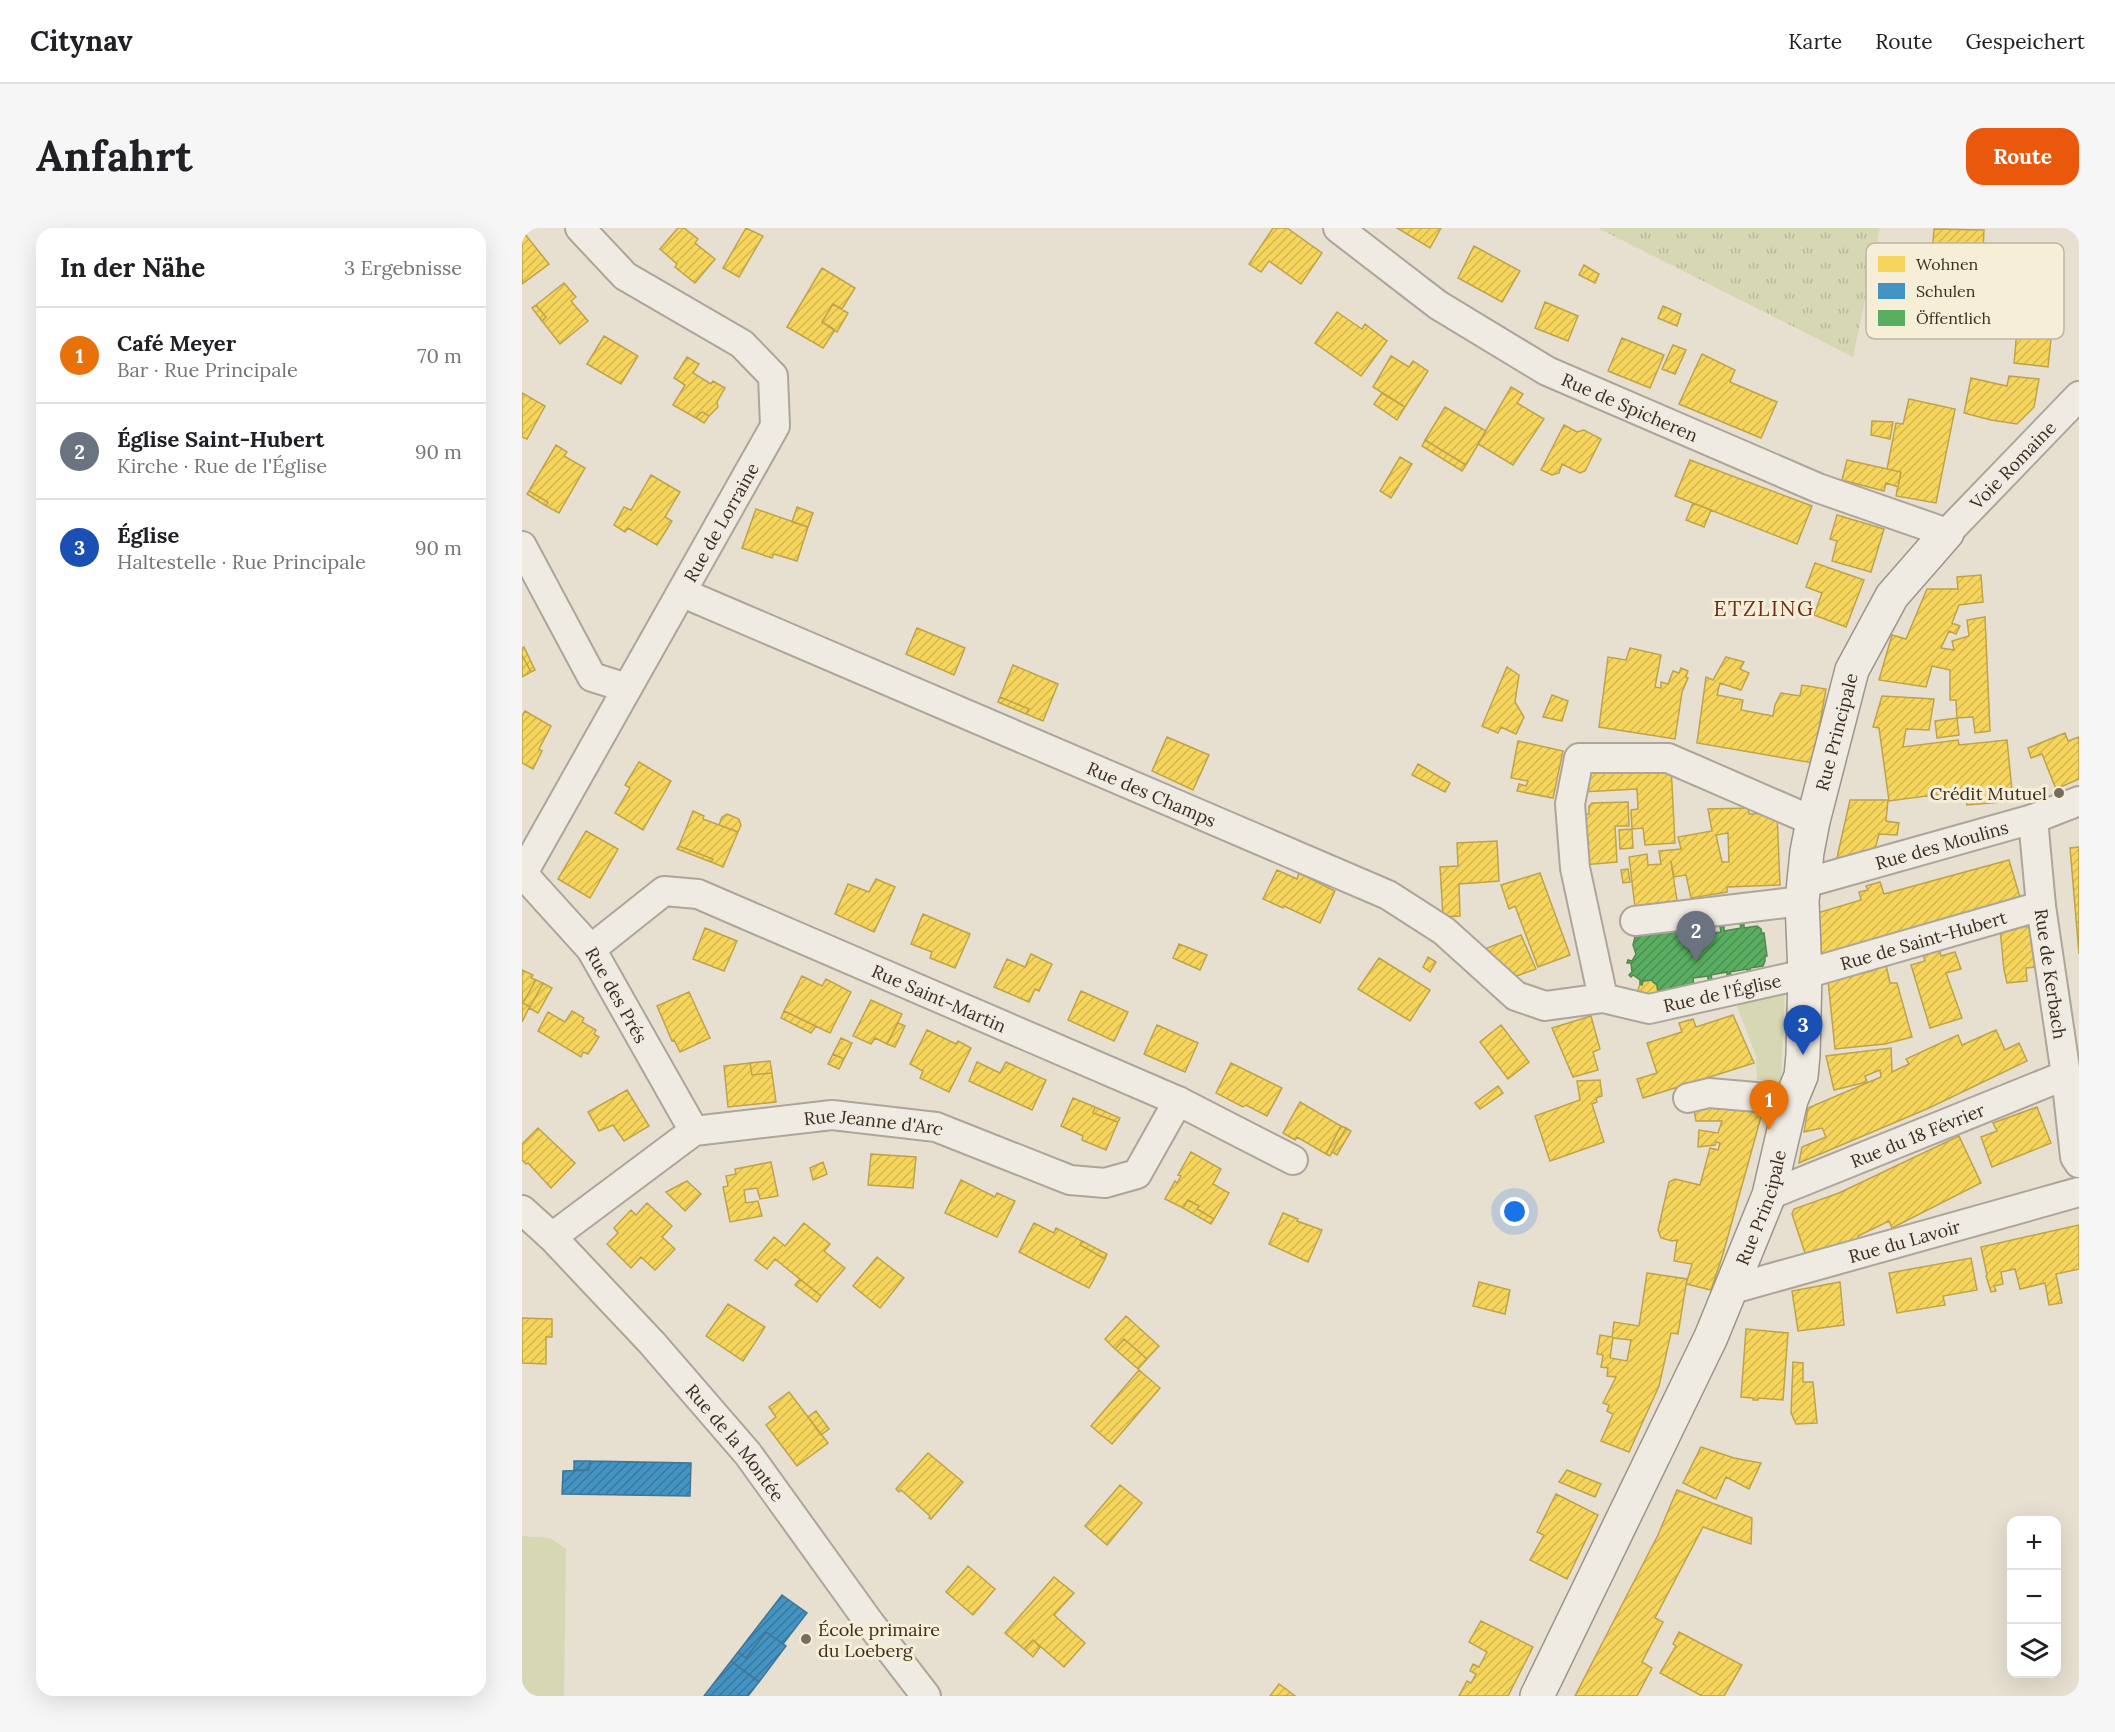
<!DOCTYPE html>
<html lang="de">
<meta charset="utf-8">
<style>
body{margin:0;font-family:Lora,serif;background:#f6f6f6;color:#202124}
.controls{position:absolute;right:18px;bottom:18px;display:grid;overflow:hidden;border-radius:12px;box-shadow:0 6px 24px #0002}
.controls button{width:54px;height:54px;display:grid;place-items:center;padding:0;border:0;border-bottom:2px solid #e0e0e0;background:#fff;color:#202124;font:30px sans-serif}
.you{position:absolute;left:993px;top:984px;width:21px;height:21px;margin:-15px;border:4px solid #fff;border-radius:50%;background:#1a73e8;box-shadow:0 0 0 9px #1a73e833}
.badge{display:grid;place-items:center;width:39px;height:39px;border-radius:50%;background:#ea580c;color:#fff;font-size:20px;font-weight:700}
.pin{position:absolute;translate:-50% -50px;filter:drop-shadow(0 2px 3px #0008)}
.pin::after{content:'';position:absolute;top:32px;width:21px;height:18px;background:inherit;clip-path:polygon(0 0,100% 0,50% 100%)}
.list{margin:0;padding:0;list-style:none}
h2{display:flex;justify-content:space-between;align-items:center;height:78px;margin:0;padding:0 24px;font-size:26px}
h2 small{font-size:20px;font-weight:400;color:#757577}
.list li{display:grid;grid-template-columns:39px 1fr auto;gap:18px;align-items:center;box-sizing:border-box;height:96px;padding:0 24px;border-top:2px solid #e0e0e0}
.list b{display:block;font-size:22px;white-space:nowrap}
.list p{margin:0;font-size:20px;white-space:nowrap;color:#757577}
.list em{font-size:20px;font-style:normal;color:#757577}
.icon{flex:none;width:33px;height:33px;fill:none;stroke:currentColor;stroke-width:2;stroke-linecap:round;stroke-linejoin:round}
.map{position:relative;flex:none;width:1557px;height:1468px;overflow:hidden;border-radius:18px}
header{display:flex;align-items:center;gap:36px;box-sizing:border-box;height:84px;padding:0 30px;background:#fff;border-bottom:2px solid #e0e0e0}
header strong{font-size:28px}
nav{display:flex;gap:33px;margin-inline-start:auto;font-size:21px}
.intro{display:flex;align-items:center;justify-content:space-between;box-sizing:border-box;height:144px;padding:0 36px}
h1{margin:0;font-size:42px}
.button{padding:15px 27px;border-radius:18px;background:#ea580c;color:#fff;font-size:21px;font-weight:700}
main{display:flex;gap:36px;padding:0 36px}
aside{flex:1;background:#fff;border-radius:18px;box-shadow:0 6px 24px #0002}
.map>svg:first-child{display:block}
</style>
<header>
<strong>Citynav</strong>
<nav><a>Karte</a><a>Route</a><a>Gespeichert</a></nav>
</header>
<div class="intro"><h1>Anfahrt</h1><a class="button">Route</a></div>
<main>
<aside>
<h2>In der Nähe<small>3 Ergebnisse</small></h2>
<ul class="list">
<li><span class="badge" style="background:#e8710a">1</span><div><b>Café Meyer</b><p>Bar · Rue Principale</p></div><em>70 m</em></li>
<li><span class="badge" style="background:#6b7280">2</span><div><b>Église Saint-Hubert</b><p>Kirche · Rue de l'Église</p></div><em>90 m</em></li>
<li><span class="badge" style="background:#1a4fb4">3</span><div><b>Église</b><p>Haltestelle · Rue Principale</p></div><em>90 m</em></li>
</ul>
</aside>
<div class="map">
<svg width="1557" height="1468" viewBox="0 0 1557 1468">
<defs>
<pattern id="grass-tufts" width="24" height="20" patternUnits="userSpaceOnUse" patternTransform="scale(1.5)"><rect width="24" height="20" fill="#d6d7b3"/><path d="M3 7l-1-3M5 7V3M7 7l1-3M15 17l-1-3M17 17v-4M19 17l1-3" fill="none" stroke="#b9b99a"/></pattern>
<pattern id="homes-hatch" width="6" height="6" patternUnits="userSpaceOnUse" patternTransform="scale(1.5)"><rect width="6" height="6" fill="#f6d55c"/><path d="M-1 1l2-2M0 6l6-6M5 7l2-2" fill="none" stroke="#d4b750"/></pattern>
<pattern id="schools-hatch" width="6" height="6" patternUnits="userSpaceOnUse" patternTransform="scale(1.5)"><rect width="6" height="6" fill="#4393c3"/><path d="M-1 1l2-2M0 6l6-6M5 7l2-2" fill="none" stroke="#39789e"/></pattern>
<pattern id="public-hatch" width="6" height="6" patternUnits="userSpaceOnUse" patternTransform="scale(1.5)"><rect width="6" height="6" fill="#5aae61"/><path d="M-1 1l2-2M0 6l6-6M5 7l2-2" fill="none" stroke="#4c8e50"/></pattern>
</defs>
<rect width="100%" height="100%" fill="#e7e0d1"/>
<path fill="url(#grass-tufts)" d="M1076,0H1358L1331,129Z"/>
<path fill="#d6d7b3" d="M1263,761L1259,853L1235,852L1234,828L1215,778Z
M0,1308L28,1310L44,1321L42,1468H0Z"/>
<path fill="url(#homes-hatch)" stroke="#bea34a" stroke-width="1.5" fill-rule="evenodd" d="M156,0H162L176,11L173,15L193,31L173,55L153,39L155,36L138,21Z
M224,0L241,8L217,49L201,40Z
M751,0H765L800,25L779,56L747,33L739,44L727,36Z
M875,0H919L908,20Z
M1412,1L1462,2L1460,42L1409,40Z
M2,5L27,36L0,56V6Z
M952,18L998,43L980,74L936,50Z
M1062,37L1077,46L1073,55L1057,47Z
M300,40L333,60L320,81L311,76L300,94L313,102L301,120L265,99Z
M42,55L54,69L49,73L66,93L38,116L20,93L24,89L14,77Z
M1023,74L1056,88L1046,113L1013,100Z
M311,76L326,85L315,104L300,94Z
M14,77L24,89L20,93L10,80Z
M1141,78L1159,86L1155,98L1136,90Z
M1497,80L1535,84L1533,101H1530L1526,139L1492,135Z
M815,84L840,101L843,96L865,113L839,148L793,115Z
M82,108L116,128L99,156L65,136Z
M1100,110L1142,127L1128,160L1086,143Z
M1151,117L1164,122L1153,146L1140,141Z
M1180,126L1213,142L1208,154L1255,174L1239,210L1157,176Z
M869,128L887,139L891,133L906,143L883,179L851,159Z
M165,129L177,136L171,145L189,156L191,153L203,160L195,174L196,179L187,188L181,184L178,185L174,190L151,177L163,157L152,150Z
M1487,148L1517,151L1512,179L1495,196L1469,192L1442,185L1449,150L1485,158Z
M989,159L1001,166L995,175L1022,191L991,237L956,216Z
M0,165L23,178L5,211L0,209Z
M860,165L883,179L875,192L852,176Z
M1387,171L1433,181L1414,275L1374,268L1379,244L1365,241L1374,195L1381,196Z
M923,179L964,203L944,237L903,212Z
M181,184L187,188L182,195L174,190L178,185Z
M1350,193L1371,194L1368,211L1349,207Z
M1042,197L1055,204L1062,202L1079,211L1063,243L1058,245L1040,236L1037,245L1030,247L1019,242Z
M903,212L944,237L940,243L900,218Z
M34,217L45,224L42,228L63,240L37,285L24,278L26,274L7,263Z
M878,229L890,236L869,270L858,263Z
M1168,232L1290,278L1275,316L1153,268Z
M1325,232L1379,244L1376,259L1364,255L1362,263L1320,252Z
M129,247L158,264L143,289L150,293L135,317L106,300L103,304L92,297L102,279L109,282Z
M7,263L26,274L24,278L5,266Z
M1171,275L1189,282L1182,299L1164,292Z
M275,279L291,285L286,299L270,294Z
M234,281L286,299L275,333L252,326L250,330L220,320Z
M1315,287L1362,301L1349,344L1310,333L1315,313L1308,311Z
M1293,335L1342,352L1324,399L1292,387L1300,365L1284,359Z
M1459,347L1461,374L1437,377L1430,395L1438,398L1434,406L1427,403L1419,420L1432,422L1430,413L1447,408L1445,392L1463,389L1468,503L1453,505L1451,489L1435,490L1434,472H1428V442L1410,438L1404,459L1357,452L1370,407L1384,411L1405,361H1436L1435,349Z
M395,400L443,420L432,447L384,426Z
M2,419L13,442L9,444L0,427V420Z
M1108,420L1139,427L1133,459L1139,460V454L1146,456L1151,443L1157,445L1159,440L1166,443L1164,449L1166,450L1160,464L1153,511L1077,499L1086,429L1104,432Z
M0,427L9,444L0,449Z
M1204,429L1222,434L1218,441L1227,445L1219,462L1198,455L1195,467L1221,472L1219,482L1251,488L1253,477L1259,465L1278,468L1280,457L1304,461L1291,535L1175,515L1184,449L1191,452Z
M491,437L536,456L521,493L504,486L507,481L478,469Z
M985,439L997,447L993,474L1002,489L994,506L979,499L976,505L960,498Z
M1030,467L1046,473L1040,493L1021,489Z
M1360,468L1412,471L1407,502L1384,501L1381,519L1436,512L1437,517L1485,512L1491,573L1445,577L1443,563L1367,573L1357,500L1351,499Z
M478,469L507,481L504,486L476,474Z
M3,483L29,498L17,521L20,523L11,541L0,535V488Z
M1435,490L1437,507L1415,510L1413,493Z
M1543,505L1546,513L1557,509V551L1534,561L1520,526L1509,530L1506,520Z
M645,509L687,527L671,562L630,543Z
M996,513L1041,523L1031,570L995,563L997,556L1004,558L1006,553L989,550Z
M117,534L149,553L121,602L93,585L108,560L103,557Z
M896,536L928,555L923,564L890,547Z
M1149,538L1153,615L1123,617L1121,600L1110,601L1109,582L1116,581L1115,561L1060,564L1066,543Z
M1328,572H1366L1364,593L1377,595L1375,607L1357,606L1350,632L1314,634Z
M1106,574L1107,598H1093L1095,634L1061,637L1058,588L1067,586V578L1070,575Z
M1227,580V586L1255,585L1258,657L1205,659V664L1169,670L1164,647L1152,649L1149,633L1155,673L1113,679L1107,629L1125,626L1126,637L1139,636L1137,623L1159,621L1156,609L1190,603L1186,581ZM1206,605L1207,634H1200L1194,607Z
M171,583L182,588L181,591L216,604L201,639L189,634L191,631L157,618Z
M205,586L217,591L219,597L216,604L197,597L200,589Z
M1110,601L1111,620L1098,621L1097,602Z
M64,603L96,621L68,670L36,651Z
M975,613L977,653L937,656L938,688L921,689L918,639L936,638L935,615Z
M157,618L191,631L189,634L155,621Z
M1557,619V726L1548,620Z
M1487,632L1500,676L1299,733L1292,686L1339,672L1337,664L1346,662L1344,658L1358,654L1362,666Z
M1106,641L1108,654L1101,655L1099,642Z
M755,642L775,651L777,645L813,663L798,695L762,678L761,680L741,671Z
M1018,645L1048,727L1016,739L993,678L987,681L979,657Z
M354,651L373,659L352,704L313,686L326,656L347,664Z
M401,686L448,706L433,740L408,730L410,724L389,716Z
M1510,698L1514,739L1504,740L1505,753L1485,755L1482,742L1478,701Z
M183,700L215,713L202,743L171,731Z
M999,707L1014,741L989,750L960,722Z
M657,716L685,727L678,742L651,730Z
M1417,721L1419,728L1433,724L1439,741L1424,745L1440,790L1408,800L1389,737L1403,733L1401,726Z
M509,726L530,736L517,763L513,761L507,774L472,759L485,731L503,739Z
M906,729L914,734L908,744L901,739Z
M857,730L908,762L888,793L836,761Z
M1364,737L1368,755H1375L1390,809L1363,816L1313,821L1306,752L1340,743L1341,745L1351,743V741Z
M0,742L11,747L9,750L14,752L1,775L8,779L21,755L30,760L16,785L7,780L0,794Z
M280,748L300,758L304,751L329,764L308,805L262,783Z
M14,752L21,755L8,779L1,775Z
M1130,752L1131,754L1135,757L1136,765L1122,770L1115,765L1118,756L1120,757L1121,753Z
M559,763L606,784L592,813L546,792Z
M167,764L188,810L158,824L152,812L150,813L135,778Z
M349,772L380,786L365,816L353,810L349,816L331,808Z
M50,783L62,790L60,794L74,802L72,806L77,809L66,826L61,824L59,829L16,803L26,784L43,794Z
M262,783L294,798L289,805L259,790Z
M1211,787L1232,835L1121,870L1115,851L1135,845L1125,815L1160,804L1157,795L1171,791L1174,799Z
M1069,788L1078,821L1071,824L1076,842L1051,849L1030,800Z
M376,795L383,798L373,819L365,816Z
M635,797L676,815L663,844L622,826Z
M979,797L1007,834L986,851L958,814Z
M405,802L434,816L436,813L449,820L427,864L398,850L401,843L388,836Z
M1474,802L1483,822L1497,815L1505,833L1407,880L1277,935L1280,919L1304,909L1300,900L1282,904L1286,880L1359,849L1358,842L1343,848L1345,854L1312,862L1304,828L1369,820L1370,844L1387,836L1384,831L1436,807L1440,817Z
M319,810L330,815L322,831L311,826Z
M311,826L322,831L317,841L306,836Z
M248,833L250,845L230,847L228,835Z
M455,834L478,845L484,834L524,852L510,882L447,853Z
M228,835L230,847L250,845L254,874L206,879L202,838Z
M709,835L760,860L745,888L724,877L721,879L694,865Z
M1078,852L1080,868L1074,870L1075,874L1070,876L1082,914L1028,933L1013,888L1058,872L1055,853Z
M976,858L981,865L958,881L953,875Z
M105,862L127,898L102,913L91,897L77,903L66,884Z
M551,870L573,879L571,885L596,894L584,922L560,912L561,908L539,898Z
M778,874L819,898L804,926L775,909L773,912L761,905Z
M1171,877L1242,878L1201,1026L1189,1062L1164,1056L1170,1036L1152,1033L1155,1012L1150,1013L1139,1010L1136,1002L1147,954L1153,951L1178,957L1188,920L1196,922L1198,915L1194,914L1193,917L1176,919L1177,902L1196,905L1200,893H1174Z
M573,879L598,890L596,894L571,885Z
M1515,879L1529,915L1470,939L1459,909L1475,903L1471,895Z
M819,898L824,900L808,928L804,926Z
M16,900L53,935L29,960L6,935L4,936L0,932V916Z
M824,900L829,903L815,927L810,924Z
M1437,908L1459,955L1370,1000L1367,993L1336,1008L1337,1012L1285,1031L1270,986L1272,981L1317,965Z
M669,924L699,941L691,956L707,965L692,991L675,981L677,978L666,972L661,980L643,971L653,953L655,955L659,948L656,947Z
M349,926L394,929L391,960L346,957Z
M249,934L256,968L238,971L235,960L222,962L224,975L236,973L240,988L208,994L201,959L206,958L204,948L214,946L213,941Z
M301,934L305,946L291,952L288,940Z
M439,952L473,969L475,965L493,973L475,1009L423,985Z
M165,953L179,966L163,983L144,964Z
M666,972L677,978L675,981L692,991L689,996L661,980Z
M125,975L150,998L140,1009L153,1021L133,1042L119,1029L109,1040L85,1016L96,1005L92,1000L109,982L114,987Z
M761,985L776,991L775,993L800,1002L786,1034L747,1016Z
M282,995L308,1016L302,1023L323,1040L299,1068L253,1031L245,1041L233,1032L252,1009L263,1018Z
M512,995L532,1005L534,1000L560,1013L558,1017L583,1031L567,1060L497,1024Z
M1557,997V1041L1534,1046L1540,1075L1527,1077L1523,1055L1498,1061L1493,1041L1479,1044L1481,1056L1472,1058L1474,1063L1469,1064L1464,1048L1465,1047L1459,1019Z
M560,1013L585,1026L583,1031L558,1017Z
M355,1029L382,1050L358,1080L331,1058Z
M1449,1030L1455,1062L1421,1068L1423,1077L1375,1085L1367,1045Z
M1125,1045L1165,1051L1156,1106L1149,1105L1137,1158L1107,1224L1079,1213L1091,1186L1085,1183L1087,1177L1081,1175L1094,1149L1085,1148L1086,1140L1079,1139L1081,1127L1075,1126L1078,1107L1090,1109L1092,1094L1117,1098ZM1091,1110L1109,1112L1105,1133L1088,1130Z
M278,1051L299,1068L295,1074L273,1057Z
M957,1054L988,1062L983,1086L951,1078Z
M1318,1054L1322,1097L1276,1103L1270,1063Z
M206,1076L243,1099L221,1133L184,1108Z
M604,1088L637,1118L625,1131L602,1111L593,1121L583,1111Z
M0,1090L30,1091V1109H24V1136L0,1135Z
M1224,1101L1266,1105L1261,1172L1236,1170V1172H1231V1170L1219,1169Z
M602,1111L625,1131L616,1141L593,1121Z
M1271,1134L1281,1135V1154H1291L1295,1195L1274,1196L1269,1185Z
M617,1142L638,1160L590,1216L569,1198Z
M267,1164L306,1215L275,1238L244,1197L254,1189L247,1179Z
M294,1183L307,1201L299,1207L286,1189Z
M1179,1219L1212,1230L1239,1235L1227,1261L1204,1249L1194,1271L1161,1255Z
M406,1225L441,1254L409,1291L407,1290L408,1288L379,1262L377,1264L374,1261Z
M1045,1242L1079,1256L1073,1269L1037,1254Z
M598,1257L620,1275L585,1317L563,1298Z
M1155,1262L1230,1290L1229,1316L1181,1299L1133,1390L1141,1394L1120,1434L1130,1440L1115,1468H1053L1136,1307Z
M1034,1266L1076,1287L1045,1351L1008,1332L1022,1307L1015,1304Z
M446,1338L473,1361L451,1387L424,1364Z
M532,1349L552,1365L532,1387L563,1415L542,1439L511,1412L502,1421L483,1405Z
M959,1393L1011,1419L986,1468H937L945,1453L949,1455L954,1446L948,1443L951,1436L957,1439L965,1424L947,1414Z
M1157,1404L1220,1437L1202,1468H1180L1138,1445L1154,1418L1151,1416Z
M511,1412L518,1419L511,1429L502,1421Z
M757,1456L764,1461L773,1468H748Z"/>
<path fill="url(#schools-hatch)" stroke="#417592" stroke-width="1.5" d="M52,1233H68L67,1242H52Z
M68,1233L169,1235L168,1268L40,1266L41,1243L67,1242Z
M260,1367L285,1385L261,1416L244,1404L224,1430L216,1424Z
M244,1404L264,1418L237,1454L209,1433L216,1424L224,1430Z
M209,1433L237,1454L226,1468H182Z"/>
<path fill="url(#public-hatch)" stroke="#51884e" stroke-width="1.5" d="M1222,695V700L1235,698L1239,701L1240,706L1242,705L1245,728H1243V733L1241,738L1228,740L1229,745L1226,746L1225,741L1208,744L1209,748L1205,749V744L1189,747L1190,752H1186V748L1171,750L1172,759L1136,765L1135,757L1131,754L1130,752L1121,753L1120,757L1118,756V752L1111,747L1109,749L1107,747L1110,744L1109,735H1105L1106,732L1110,733L1114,726L1111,717L1113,709L1124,705L1163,701L1165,709L1180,707L1179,702H1182L1183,706L1199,704L1198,699L1202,698V703L1219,700L1218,696Z"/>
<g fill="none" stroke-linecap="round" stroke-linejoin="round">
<defs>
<g id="street">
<path id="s1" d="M816,0L916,77L1025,143L1296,260L1425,305L1557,168"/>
<path d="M0,318L70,449L105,460"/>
<path id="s2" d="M161,365L866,667L922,703L994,768L1023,778L1081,770L1127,781L1283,746L1519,678"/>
<path id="s3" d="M1511,591L1519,678L1544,847L1553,929L1557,935"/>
<path id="s4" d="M1,646L69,721L172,903"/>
<path id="s5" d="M0,647L253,198L251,148L220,116L103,48L58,0"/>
<path id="s6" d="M1283,655L1511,591L1557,573"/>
<path d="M1113,693L1280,673"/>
<path id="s7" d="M69,721L142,663L176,666L656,873L771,932"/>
<path d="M1081,770L1053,640L1048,576L1057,530H1146L1291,593"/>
<path d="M1166,870L1187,865L1269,872"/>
<path id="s8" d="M1247,967L1544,847"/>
<path id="s9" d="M0,982L30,1009L130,1115L226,1226L347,1394L404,1468"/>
<path id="s10" d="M30,1009L172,903L310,887L414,899L548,952L583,955L615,946L656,873"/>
<path id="s11" d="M1207,1062L1557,964"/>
</g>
<g id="secondary">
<path id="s12" d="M1015,1468L1189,1109L1247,967L1269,872L1279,848L1281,827L1283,746L1280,673L1285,624L1291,593L1330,442L1370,368L1425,305"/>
</g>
</defs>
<use href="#street" stroke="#ada599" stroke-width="32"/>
<use href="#secondary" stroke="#9c958a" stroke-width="36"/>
<use href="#street" stroke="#efebe3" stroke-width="28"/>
<use href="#secondary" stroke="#efebe3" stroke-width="33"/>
</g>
<g fill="#786c5e" stroke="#f7eed8" stroke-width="2">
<circle cx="1537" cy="565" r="6"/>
<circle cx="284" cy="1411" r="6"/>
</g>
<g text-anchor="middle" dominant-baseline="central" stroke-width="6" stroke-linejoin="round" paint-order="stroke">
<g font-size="18" fill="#3d2e20" stroke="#f7eed8">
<text stroke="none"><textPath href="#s1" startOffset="344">Rue de Spicheren</textPath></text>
<text stroke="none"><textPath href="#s1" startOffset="780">Voie Romaine</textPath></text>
<text stroke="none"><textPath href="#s5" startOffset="405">Rue de Lorraine</textPath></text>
<text stroke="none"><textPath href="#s12" startOffset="1024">Rue Principale</textPath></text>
<text stroke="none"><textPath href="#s2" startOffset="510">Rue des Champs</textPath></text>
<text stroke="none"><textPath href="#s6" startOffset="142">Rue des Moulins</textPath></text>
<text stroke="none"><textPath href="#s2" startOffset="1350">Rue de Saint-Hubert</textPath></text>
<text stroke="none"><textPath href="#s3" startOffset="156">Rue de Kerbach</textPath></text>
<text stroke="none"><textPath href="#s2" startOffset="1142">Rue de l'Église</textPath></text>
<text stroke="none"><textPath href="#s4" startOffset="154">Rue des Prés</textPath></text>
<text stroke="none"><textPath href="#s7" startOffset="390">Rue Saint-Martin</textPath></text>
<text stroke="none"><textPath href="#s10" startOffset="358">Rue Jeanne d'Arc</textPath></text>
<text stroke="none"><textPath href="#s8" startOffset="160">Rue du 18 Février</textPath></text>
<text stroke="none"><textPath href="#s12" startOffset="538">Rue Principale</textPath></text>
<text stroke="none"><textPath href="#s11" startOffset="182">Rue du Lavoir</textPath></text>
<text stroke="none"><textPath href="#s9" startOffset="316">Rue de la Montée</textPath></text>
</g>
<g font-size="18" fill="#3d2e20" stroke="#f7eed8" text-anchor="end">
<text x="1525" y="565">Crédit Mutuel</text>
<text x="296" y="1401" text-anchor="start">École primaire<tspan x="296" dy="21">du Loeberg</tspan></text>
</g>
<g font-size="21" letter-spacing="1.5" fill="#6b2e1e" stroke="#f7eed8">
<text x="1242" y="380">ETZLING</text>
</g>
</g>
<rect x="1344" y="15" width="198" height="96" rx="9" fill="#f7eed8" stroke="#bfb4a1" stroke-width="1.5"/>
<rect x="1356" y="28" width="27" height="16" fill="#f6d55c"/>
<rect x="1356" y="55" width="27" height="16" fill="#4393c3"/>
<rect x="1356" y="82" width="27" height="16" fill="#5aae61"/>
<g font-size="16" fill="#3d2e20">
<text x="1394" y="42">Wohnen</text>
<text x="1394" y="69">Schulen</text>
<text x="1394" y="96">Öffentlich</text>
</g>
</svg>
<div class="controls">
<button>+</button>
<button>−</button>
<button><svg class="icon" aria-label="layers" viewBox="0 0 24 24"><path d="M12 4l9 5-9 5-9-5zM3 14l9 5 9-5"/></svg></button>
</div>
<div class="you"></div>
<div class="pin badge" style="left:1247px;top:902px;background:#e8710a">1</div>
<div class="pin badge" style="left:1174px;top:733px;background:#6b7280">2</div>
<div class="pin badge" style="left:1281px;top:827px;background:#1a4fb4">3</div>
</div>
</main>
